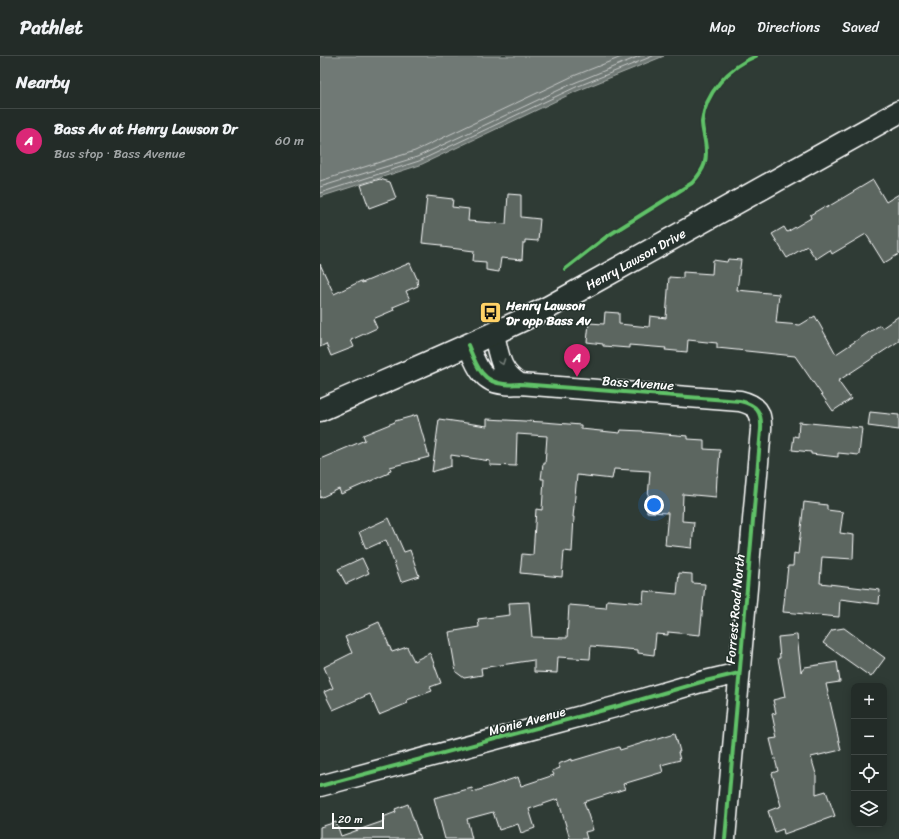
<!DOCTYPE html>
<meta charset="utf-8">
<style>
body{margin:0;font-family:Sriracha,sans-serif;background:#2b3430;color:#f1f3f6}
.controls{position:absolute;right:12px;bottom:12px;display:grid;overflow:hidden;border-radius:8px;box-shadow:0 2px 10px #0003}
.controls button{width:36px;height:36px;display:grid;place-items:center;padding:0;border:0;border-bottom:1px solid #404845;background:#232c28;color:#f1f3f6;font:20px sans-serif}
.scale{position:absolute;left:12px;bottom:10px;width:52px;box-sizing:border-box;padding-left:4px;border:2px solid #fff;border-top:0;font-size:11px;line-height:14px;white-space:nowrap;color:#fff;-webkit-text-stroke:3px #26332d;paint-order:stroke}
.you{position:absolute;left:334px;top:449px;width:14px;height:14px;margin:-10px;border:3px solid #fff;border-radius:50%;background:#1a73e8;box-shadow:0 0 0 6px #1a73e833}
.badge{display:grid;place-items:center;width:26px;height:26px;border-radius:50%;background:#db2777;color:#fff;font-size:13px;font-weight:700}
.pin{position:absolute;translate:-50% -33px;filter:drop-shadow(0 1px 2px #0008)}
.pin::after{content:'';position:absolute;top:21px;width:14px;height:12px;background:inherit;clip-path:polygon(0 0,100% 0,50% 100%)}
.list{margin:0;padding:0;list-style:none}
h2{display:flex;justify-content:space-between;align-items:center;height:52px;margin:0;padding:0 16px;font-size:17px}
h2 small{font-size:13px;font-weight:400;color:#a3a7a8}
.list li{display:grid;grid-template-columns:26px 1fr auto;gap:12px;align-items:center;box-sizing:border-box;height:64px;padding:0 16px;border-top:1px solid #404845}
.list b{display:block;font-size:15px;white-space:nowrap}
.list p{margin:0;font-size:13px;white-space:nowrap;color:#a3a7a8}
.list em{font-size:13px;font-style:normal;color:#a3a7a8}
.icon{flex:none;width:22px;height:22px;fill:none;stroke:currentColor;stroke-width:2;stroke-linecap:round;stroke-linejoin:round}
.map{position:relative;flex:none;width:579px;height:783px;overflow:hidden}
header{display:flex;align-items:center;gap:24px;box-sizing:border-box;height:56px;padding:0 20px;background:#232c28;border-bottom:1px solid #404845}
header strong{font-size:19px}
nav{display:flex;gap:22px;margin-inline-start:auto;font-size:14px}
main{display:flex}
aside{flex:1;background:#232c28}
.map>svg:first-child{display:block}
</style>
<header>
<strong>Pathlet</strong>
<nav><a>Map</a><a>Directions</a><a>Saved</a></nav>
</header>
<main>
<aside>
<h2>Nearby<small></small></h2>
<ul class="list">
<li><span class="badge">A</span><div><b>Bass Av at Henry Lawson Dr</b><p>Bus stop · Bass Avenue</p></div><em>60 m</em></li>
</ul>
</aside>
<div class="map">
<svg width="579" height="783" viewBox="0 0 579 783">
<rect width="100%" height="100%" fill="#2f3b35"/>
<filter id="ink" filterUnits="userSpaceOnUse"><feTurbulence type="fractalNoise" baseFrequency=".025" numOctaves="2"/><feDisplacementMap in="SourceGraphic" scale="8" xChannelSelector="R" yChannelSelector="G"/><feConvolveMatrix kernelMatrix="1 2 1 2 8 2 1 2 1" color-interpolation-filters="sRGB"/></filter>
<g filter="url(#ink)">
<path fill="#707975" stroke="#a9afac" d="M0,0H344L257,35L100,109L0,141Z"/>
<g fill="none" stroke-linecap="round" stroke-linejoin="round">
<path stroke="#c6c9c8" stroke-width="1" d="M0,125L95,95L251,21L304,0
M0,131L97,101L254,27L320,0
M0,137L99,105L256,31L333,0"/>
</g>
<path fill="#5b6661" stroke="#fff" d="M60,123L70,126L76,142L49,152L41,129Z
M553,124L566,146L579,138V198L564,207L546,178L512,198L510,194L496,203L487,190L467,202L452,178L464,171L467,176L491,162L490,159L505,150L506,152Z
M188,138L201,139V161L220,163L218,185L205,184V187H203L202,204L181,202L179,216L166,214V206L153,205L154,195L122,191V189L102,187L107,140L133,143L132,151L149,153L148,165L186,168Z
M408,203L421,204L417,234L459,238L456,267L480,269L495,260L516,298L560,269L562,272L579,260V285L518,325L531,343L513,355L475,300L397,292V287L368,284L367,296L345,294L346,292L309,289V292L283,290V288L267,286L269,267L284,268L285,256L299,257V268L329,271L330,260L346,262L349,221L363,222V216L392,218L393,204L407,206Z
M90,207L98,225H97L98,230L86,235L90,244L73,251L74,254L53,263L57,272L31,284L34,291L11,300L6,288L0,291V208L14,238L41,225L42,227Z
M550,356L579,359V374L548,370Z
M97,359L109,401L70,411L71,414L68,415L69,417L21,438L19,433L0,442V403L45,384L43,379L75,366V365Z
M119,363L167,370V363L223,366L261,369V373L300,377L301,374L323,375V376L368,380V383L384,384V393L400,394L398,420H397L396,441L363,438L362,465L374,466L372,492L345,489L348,457L327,456L330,415L294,413L292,423L257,419L253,461H254L252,496L244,495L242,521L200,517L202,498L213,499L216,453L222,454L224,423H221L223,408H225L227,380L197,378L196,410L170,409V405L131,399V410L112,416Z
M479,366L542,372L539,399L518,397V401L491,398V396L472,394L474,380L478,381Z
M484,446L507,449V454L523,456L520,477L534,479L533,503L502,501L500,527L560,534L559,548L520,543L519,561L463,556L468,510H473L474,497L478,498Z
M69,462L84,496L90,494L99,520L81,526L66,484L46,493L39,476Z
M42,502L49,517L26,528L18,513Z
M359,517L372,518V527L385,528L380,579L348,576V579L336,578L334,599L318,597V594L271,590L270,603L238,601L237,617L214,616V604L161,612L162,619L144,622L136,616L129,576L159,571L158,563L190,559L189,547L209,546L212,581L247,582L249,549L286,552L287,544L323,547L324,535L357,538Z
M59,566L72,596L87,591L94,605L110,597L121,627L110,631L112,635L87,644L88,647L59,659L50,638L13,654L4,636L13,632L4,611L32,597L25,581Z
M524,572L565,602L551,621L503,587L512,574Z
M477,579L481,616L485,611L517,606L520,626L506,628L521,694L491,701L496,718V738L506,735L515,760L464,778L463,773L455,776L448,755L461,750L452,717L458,715L450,683L457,682L452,658L456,657L453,644L465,641L458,602H460L458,581Z
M355,677L360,696H358L360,704L341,709L343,716L303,728L305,733L264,746L273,774L265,776L267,783H250L238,743L209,753L215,772L201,777L198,768L179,774L173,756L147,763L152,783H125L114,742L152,732L153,736L198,721L201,730L234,719L232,715L240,712L238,708L252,703V705L299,691L300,694Z
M88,748L100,783H0V771L16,766L21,780L64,765L63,761L76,756L75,753Z"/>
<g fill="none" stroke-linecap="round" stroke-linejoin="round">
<defs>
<path id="minor" d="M174,278C179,299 179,315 200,328
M148,289C156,308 161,326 184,328C189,329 195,328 200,328L420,345C437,349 442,356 441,373L405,783
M0,730L295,651L381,626L419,617"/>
<g id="secondary">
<path id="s1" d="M0,354C77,320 155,288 229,251L579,56"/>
</g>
</defs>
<use href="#minor" stroke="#fff" stroke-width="23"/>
<use href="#secondary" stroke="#fff" stroke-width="25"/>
<use href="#minor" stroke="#26332d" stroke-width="20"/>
<use href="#secondary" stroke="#26332d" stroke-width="22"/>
<defs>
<path id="cycleway" d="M245,213L286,181L372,127C385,113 388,104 385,85C384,79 382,72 382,66C385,37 409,11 436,0
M148,289C156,308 161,326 184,328C189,329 195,328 200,328L420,345C437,349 442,356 441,373L405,783
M0,730L295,651L381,626L419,617"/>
</defs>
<use href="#cycleway" stroke="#26332d" stroke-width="6"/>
<use href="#cycleway" stroke="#61c268" stroke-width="4"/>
</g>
<defs><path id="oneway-chevron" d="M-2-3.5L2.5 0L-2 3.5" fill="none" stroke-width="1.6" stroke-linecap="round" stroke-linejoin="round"/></defs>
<use stroke="#727a76" href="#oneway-chevron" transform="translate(182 306) rotate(70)"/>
</g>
<defs>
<symbol id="bus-square" viewBox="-11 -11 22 22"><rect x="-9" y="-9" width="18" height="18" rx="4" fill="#ffd166" stroke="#26332d"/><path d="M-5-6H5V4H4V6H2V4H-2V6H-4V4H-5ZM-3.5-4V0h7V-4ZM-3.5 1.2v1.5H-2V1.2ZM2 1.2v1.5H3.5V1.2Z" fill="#111"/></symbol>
</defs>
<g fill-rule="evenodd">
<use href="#bus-square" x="158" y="244" width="25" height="25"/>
</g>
<g text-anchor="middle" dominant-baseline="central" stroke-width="3" stroke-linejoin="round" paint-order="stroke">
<g font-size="13" fill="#fff" stroke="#26332d">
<text stroke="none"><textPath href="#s1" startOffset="350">Henry Lawson Drive</textPath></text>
<text transform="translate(318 327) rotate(4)">Bass Avenue</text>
<text transform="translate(415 553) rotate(-85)">Forrest Road North</text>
<text transform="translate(207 665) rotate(-15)">Monie Avenue</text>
</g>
<g font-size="13" font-weight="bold" fill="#fff" stroke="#26332d" text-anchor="start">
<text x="186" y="249">Henry Lawson<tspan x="186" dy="15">Dr opp Bass Av</tspan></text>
</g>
</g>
</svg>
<div class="controls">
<button>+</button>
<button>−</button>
<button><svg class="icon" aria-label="locate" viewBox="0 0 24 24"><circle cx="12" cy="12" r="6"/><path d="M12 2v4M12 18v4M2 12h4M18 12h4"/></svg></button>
<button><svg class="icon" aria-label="layers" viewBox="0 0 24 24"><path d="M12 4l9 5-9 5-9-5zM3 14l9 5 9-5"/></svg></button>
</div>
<div class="scale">20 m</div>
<div class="you"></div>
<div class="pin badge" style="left:257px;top:321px">A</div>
</div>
</main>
